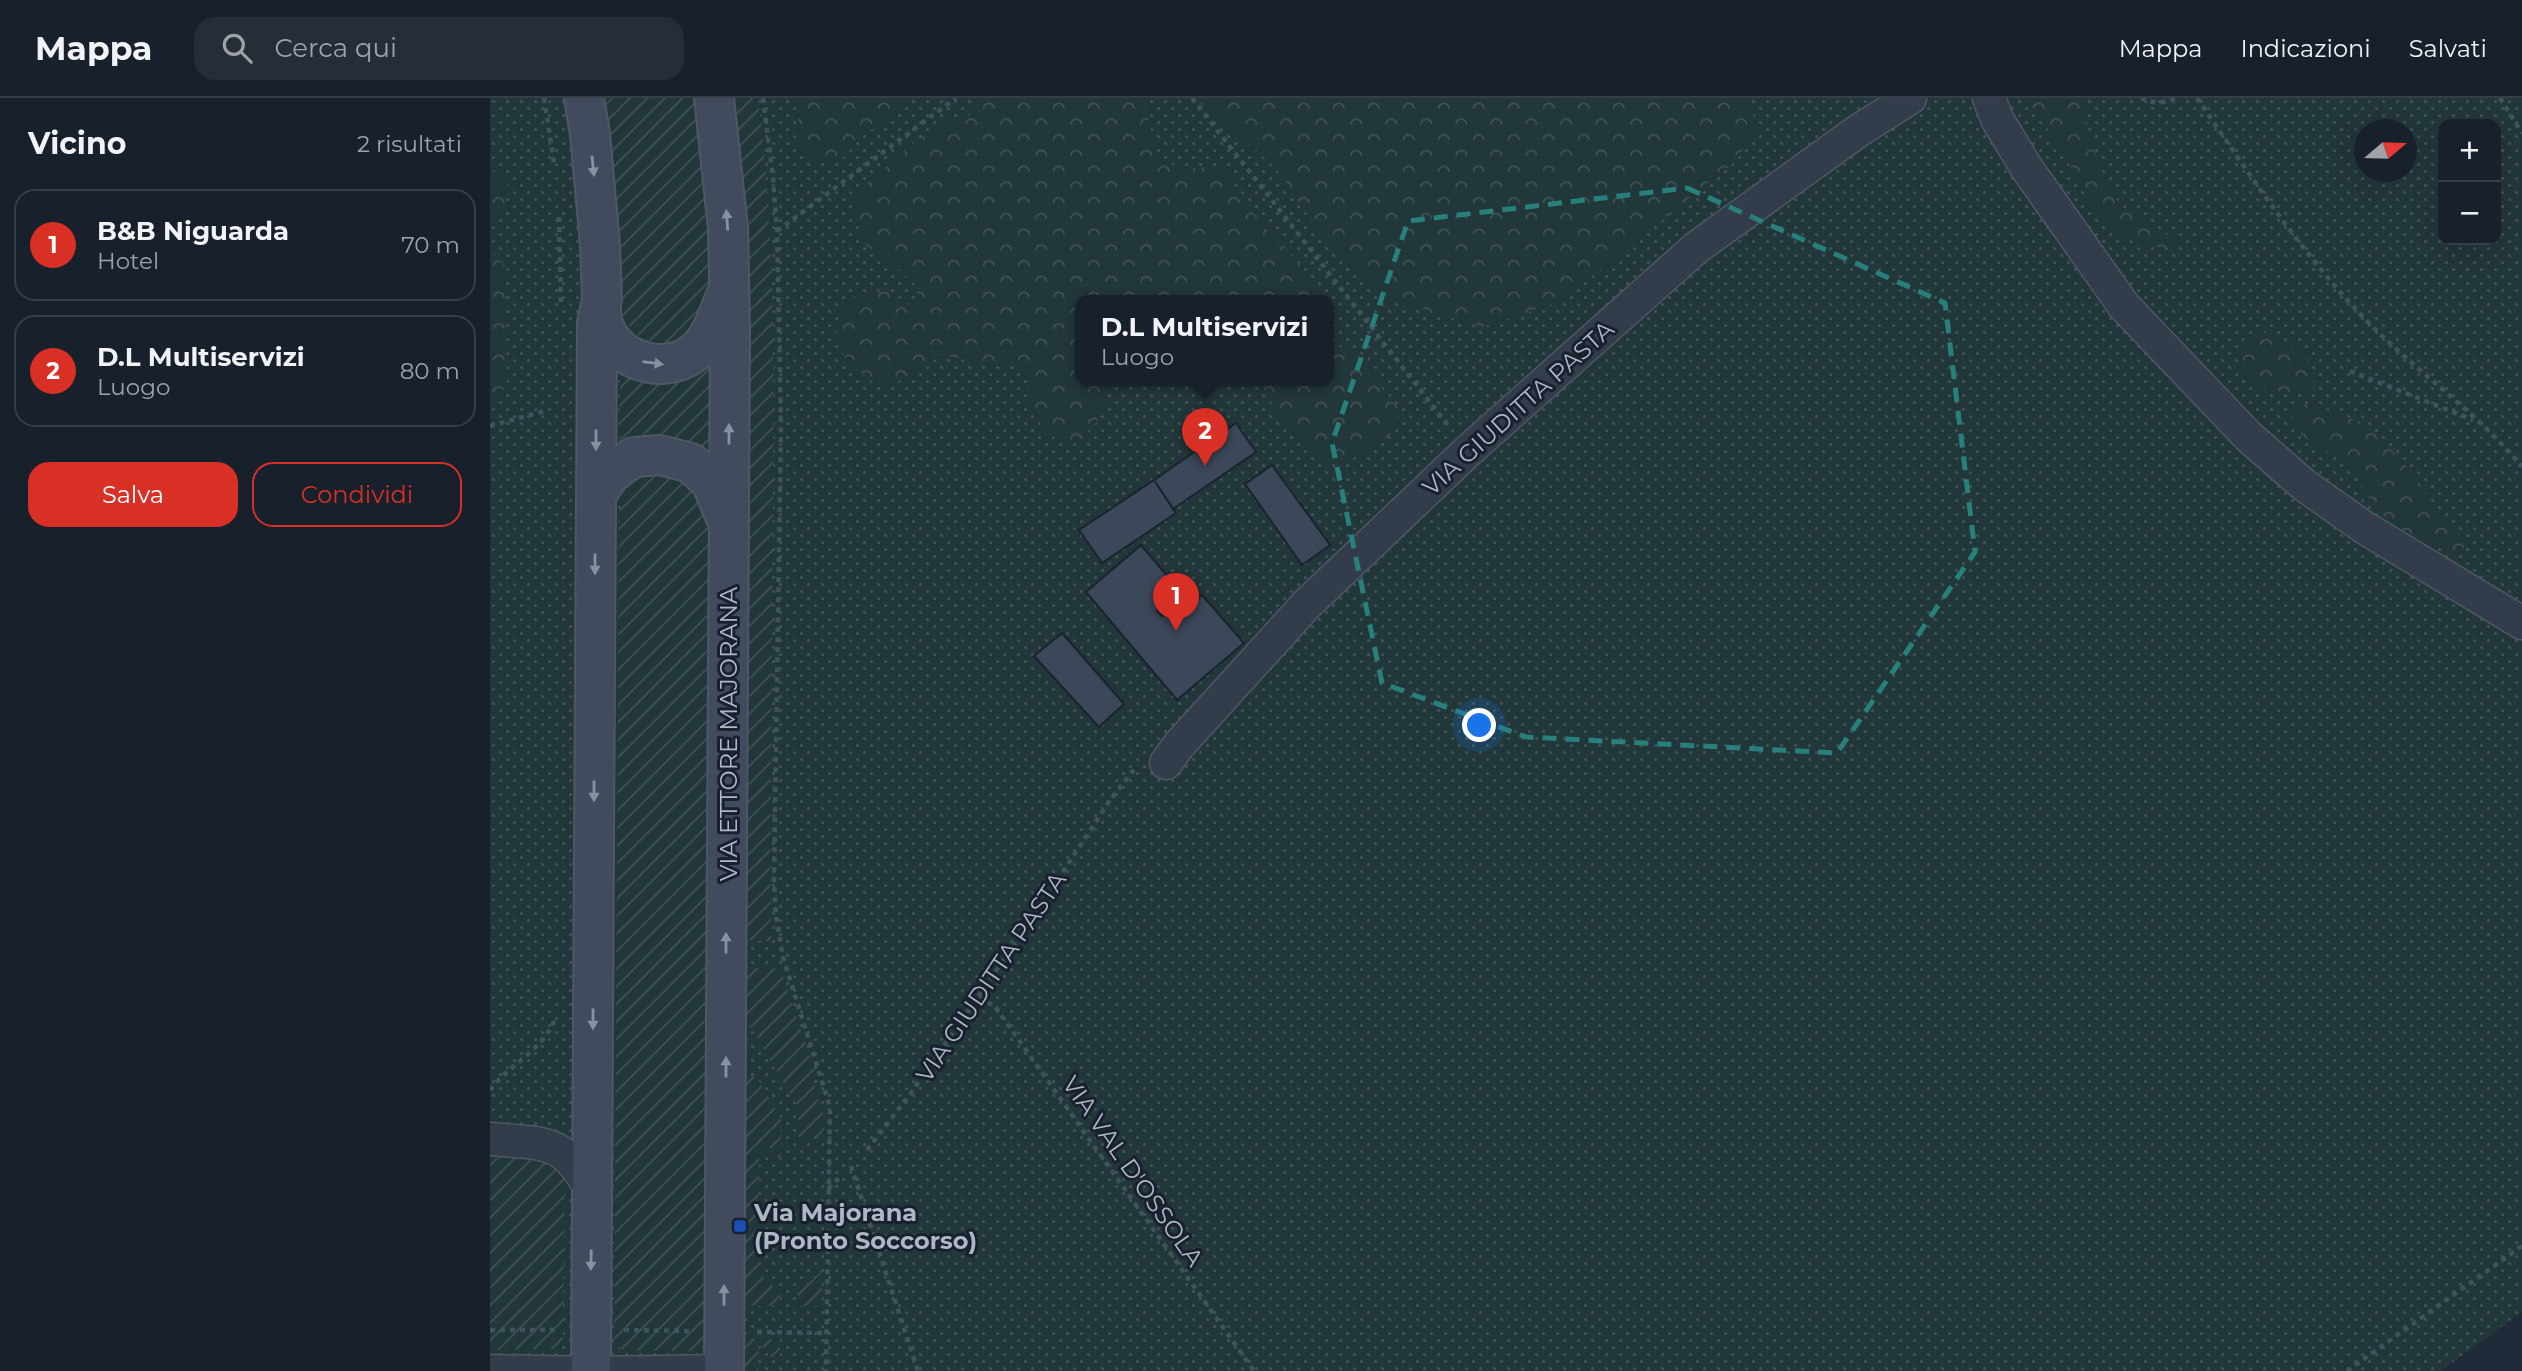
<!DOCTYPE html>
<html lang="it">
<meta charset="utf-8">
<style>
body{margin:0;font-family:Montserrat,sans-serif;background:#252d37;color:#f1f3f6}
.controls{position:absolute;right:21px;top:21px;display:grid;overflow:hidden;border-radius:14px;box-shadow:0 7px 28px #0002}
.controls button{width:63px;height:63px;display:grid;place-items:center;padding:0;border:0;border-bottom:2px solid #363e47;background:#18202b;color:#f1f3f6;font:35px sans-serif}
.compass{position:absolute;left:1864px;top:21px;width:63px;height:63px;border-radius:50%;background:#18202b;box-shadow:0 7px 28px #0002;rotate:71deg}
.you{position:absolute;left:990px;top:628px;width:24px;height:24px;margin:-18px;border:5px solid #fff;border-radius:50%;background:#1a73e8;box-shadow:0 0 0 10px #1a73e833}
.badge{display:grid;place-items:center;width:46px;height:46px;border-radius:50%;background:#d93025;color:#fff;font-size:23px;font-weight:700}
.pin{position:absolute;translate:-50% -58px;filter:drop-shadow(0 2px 4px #0008)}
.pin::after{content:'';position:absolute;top:37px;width:24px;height:21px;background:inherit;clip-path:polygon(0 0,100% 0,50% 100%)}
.popup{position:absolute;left:585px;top:197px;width:259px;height:91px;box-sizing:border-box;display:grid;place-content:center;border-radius:14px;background:#18202b;filter:drop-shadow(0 2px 5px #0005);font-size:23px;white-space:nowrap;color:#9fa3a9}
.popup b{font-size:26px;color:#f1f3f6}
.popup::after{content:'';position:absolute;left:50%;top:100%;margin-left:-14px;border:14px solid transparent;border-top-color:#18202b}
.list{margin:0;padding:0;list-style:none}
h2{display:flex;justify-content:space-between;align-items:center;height:91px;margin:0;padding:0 28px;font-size:30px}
h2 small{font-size:23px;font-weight:400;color:#9fa3a9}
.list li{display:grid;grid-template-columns:46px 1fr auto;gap:21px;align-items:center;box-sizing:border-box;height:112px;margin:0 14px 14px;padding:0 14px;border:2px solid #363e47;border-radius:21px}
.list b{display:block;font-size:26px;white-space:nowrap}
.list p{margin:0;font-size:23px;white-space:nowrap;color:#9fa3a9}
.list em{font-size:23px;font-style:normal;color:#9fa3a9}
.actions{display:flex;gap:14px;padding:21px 28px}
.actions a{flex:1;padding:16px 0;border:2px solid #d93025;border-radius:21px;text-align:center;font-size:24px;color:#d93025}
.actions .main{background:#d93025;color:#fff}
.icon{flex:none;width:38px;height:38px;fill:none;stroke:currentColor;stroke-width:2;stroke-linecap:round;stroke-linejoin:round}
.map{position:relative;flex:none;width:2032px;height:1273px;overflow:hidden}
header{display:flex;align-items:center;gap:42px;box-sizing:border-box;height:98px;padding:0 35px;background:#18202b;border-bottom:2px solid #363e47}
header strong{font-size:33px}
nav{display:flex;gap:38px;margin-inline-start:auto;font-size:24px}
.search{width:490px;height:63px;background:#252d37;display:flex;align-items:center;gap:18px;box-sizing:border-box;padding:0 24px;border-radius:21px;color:#9fa3a9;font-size:26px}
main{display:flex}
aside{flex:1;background:#18202b}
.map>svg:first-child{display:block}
</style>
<header>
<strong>Mappa</strong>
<div class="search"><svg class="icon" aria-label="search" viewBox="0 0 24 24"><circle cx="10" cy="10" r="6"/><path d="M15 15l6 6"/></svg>Cerca qui</div>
<nav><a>Mappa</a><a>Indicazioni</a><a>Salvati</a></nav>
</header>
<main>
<aside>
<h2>Vicino<small>2 risultati</small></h2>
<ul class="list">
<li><span class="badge">1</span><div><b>B&amp;B Niguarda</b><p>Hotel</p></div><em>70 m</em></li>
<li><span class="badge">2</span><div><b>D.L Multiservizi</b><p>Luogo</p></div><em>80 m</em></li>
</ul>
<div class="actions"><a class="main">Salva</a><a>Condividi</a></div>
</aside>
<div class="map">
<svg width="2032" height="1273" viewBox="0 0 2032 1273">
<defs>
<pattern id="grass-dots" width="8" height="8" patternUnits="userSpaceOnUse" patternTransform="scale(1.75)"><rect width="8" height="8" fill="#22373a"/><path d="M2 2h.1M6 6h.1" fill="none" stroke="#405255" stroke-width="1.8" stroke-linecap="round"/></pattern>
<pattern id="forest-crowns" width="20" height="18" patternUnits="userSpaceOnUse" patternTransform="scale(1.75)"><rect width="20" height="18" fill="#22373a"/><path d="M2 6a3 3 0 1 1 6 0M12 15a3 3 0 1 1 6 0" fill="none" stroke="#405255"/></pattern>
<pattern id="garden-furrows" width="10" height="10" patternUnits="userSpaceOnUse" patternTransform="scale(1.75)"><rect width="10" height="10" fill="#22373a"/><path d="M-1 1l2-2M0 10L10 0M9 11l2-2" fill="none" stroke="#405255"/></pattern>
</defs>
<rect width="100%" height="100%" fill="#202a39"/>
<path fill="url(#grass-dots)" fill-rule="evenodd" d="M0,0H2032V1214L1951,1273H0ZM1953,26H2006V142H1953ZM1874,32H1916V74H1874ZM591,202H839V282H591Z"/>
<path fill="url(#forest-crowns)" d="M307,0H425L375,36L351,62L328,63L310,48Z
M493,0H653L666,53L688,71L731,69C745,86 755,106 770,123C794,151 814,165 832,200L831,202H591V282H628L620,290L607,324L586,345L556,337L540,304L537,273L524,264H484L450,256L431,275L390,289C354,264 331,242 358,199L398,193L421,209L429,190L405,168L374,146L364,111L368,93L421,47L450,26L480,17Z
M704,0H1260L1266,30L1246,63L1070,204L992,229L894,200L840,149L784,68Z
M1536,0H1592C1595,27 1613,87 1631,107C1636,113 1647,116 1654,121C1668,131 1674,137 1691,142L1684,151C1667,149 1652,148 1637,140C1605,123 1592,88 1575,59C1563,38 1550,19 1536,0Z
M0,68L20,90L9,121L0,125Z
M0,153L15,168L17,286L4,304L0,306Z
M1767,233C1789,237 1816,251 1823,275C1825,280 1824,287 1824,292C1802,294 1760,299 1753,271C1751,262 1753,250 1754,242Z
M839,243C847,250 870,255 881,260L892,291L907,306V330L890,346L854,364L828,363L793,325L769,282H839Z
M1817,305L1877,326L1922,374L1962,434L1976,446L1969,456C1939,447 1910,436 1888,413C1875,398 1868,376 1853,364C1830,346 1807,347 1801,313Z"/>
<path fill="url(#garden-furrows)" d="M112,0H207L218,94L223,206L198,240L177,246L163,245L148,237L137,226L132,214L122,65Z
M241,0H268C285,132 284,264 283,397C282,546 280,694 281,843L254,842Z
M221,268V355L218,357C184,333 166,339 129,348L130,272L198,279Z
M168,376L198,381L221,418L216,1240L211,1251L203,1253H136L128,1249L124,1240L129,419C131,395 146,383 168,376Z
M254,870H285L293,878L326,978L322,981L334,1018V1041L330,1042L322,1034L309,1045L308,1009L254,918Z
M261,978L267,980L291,1021V1059L289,1061L278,1048L269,1055V1175L290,1195V1208H252L254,983Z
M0,1060L64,1061L75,1073L73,1243L66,1251L0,1252Z
M329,1171H332V1208H308V1195L330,1175Z
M253,1241H290V1263L287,1265L269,1246L268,1273H253Z"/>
<path fill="#3b4859" stroke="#1b2330" stroke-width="2" d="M746,325L766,354L683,411L664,382Z
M782,367L840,447L812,467L755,386Z
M664,382L686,415L612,465L589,432Z
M651,447L690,493L667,513L672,518L678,513L684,521L712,497L754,545L687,602L596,494Z
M572,535L634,606L609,629L544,558Z"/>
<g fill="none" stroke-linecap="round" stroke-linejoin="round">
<defs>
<path id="lane" d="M0,1265L101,1267L234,1265"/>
<path id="street" d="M1499,0L1507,21L1536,69L1634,208L1759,339L1814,387L1875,430L2032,525
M676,665L689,647L817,506L978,353L1206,150L1368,33L1420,0
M0,1041C55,1046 74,1040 102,1094"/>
<path id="secondary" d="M94,0L100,36L110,146L112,201L107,225L101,1273
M224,0L238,130L240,230L234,1273
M111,209C109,256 169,283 205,254C222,240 227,218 236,198
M106,397L121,375L144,359L170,357L201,365L221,384L236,420"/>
</defs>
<use href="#lane" stroke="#4e5764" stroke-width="19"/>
<use href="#street" stroke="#4e5764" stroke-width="35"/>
<use href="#secondary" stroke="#4e5764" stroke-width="42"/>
<path stroke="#3f5458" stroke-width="4.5" stroke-dasharray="5 5" stroke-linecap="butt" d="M54,0L64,65
M273,0L283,80L287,133L291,324L284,783L286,818L293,859L340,1009L336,1273
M702,0L960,330
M1651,0C1661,5 1675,6 1685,0
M1707,0C1759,76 1810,153 1874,220C1924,272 1986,313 2032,369
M2010,0L2032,35
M69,119L71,208
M287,133L466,0
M1860,273L1983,322
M0,328L55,313
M489,898L506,910L764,1273
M0,992C18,968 57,948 65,920
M377,1052L421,995L542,821L620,702L646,669
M361,1068L428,1273
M338,1091L349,1080
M0,1232H66
M134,1232L199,1233
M267,1234L336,1235
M1857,1273L2032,1148"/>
<use href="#lane" stroke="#333c4a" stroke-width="16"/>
<use href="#street" stroke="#333c4a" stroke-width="32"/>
<use href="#secondary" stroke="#414b5d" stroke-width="38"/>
</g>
<defs><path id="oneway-solid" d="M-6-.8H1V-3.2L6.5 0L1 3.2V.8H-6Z" transform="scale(1.75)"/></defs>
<g fill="#8891a1">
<use href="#oneway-solid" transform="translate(103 68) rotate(84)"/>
<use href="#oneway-solid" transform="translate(237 122) rotate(-94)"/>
<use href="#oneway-solid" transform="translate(163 265) rotate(7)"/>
<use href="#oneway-solid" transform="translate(239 336) rotate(-90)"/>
<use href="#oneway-solid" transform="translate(106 342) rotate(90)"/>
<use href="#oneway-solid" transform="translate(105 466) rotate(90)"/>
<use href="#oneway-solid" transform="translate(104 693) rotate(90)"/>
<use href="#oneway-solid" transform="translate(236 845) rotate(-90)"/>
<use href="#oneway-solid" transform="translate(103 921) rotate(90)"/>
<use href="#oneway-solid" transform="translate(236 969) rotate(-90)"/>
<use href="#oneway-solid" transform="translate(101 1162) rotate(91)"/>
<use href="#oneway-solid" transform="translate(234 1197) rotate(-90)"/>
</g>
<path fill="none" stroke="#27807b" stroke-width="5" stroke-dasharray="14 9" stroke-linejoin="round" d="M1197,90L1455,205L1485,454L1347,655L1036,639L892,585L842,345L918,123Z"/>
<rect fill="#1a4fb4" stroke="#19212e" stroke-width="2.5" x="243" y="1121" width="14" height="14" rx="3.5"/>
<g text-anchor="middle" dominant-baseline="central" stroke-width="6" stroke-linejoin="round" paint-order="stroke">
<g font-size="24" fill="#aeb7c6" stroke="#19212e">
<text transform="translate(1028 310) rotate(-42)">VIA GIUDITTA PASTA</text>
<text transform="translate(238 636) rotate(-90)">VIA ETTORE MAJORANA</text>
<text transform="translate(501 879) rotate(-56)">VIA GIUDITTA PASTA</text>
<text transform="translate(643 1073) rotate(55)">VIA VAL D'OSSOLA</text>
</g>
<g font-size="24" font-weight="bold" fill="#aeb7c6" stroke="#19212e" text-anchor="start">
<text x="264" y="1114">Via Majorana<tspan x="264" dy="28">(Pronto Soccorso)</tspan></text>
</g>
</g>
</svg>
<div class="controls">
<button>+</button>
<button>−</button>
</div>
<svg class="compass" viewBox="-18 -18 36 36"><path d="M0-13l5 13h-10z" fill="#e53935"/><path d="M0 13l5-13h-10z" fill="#9fa3a9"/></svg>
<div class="you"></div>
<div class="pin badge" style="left:686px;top:533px">1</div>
<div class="pin badge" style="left:715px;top:368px">2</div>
<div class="popup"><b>D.L Multiservizi</b>Luogo</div>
</div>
</main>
